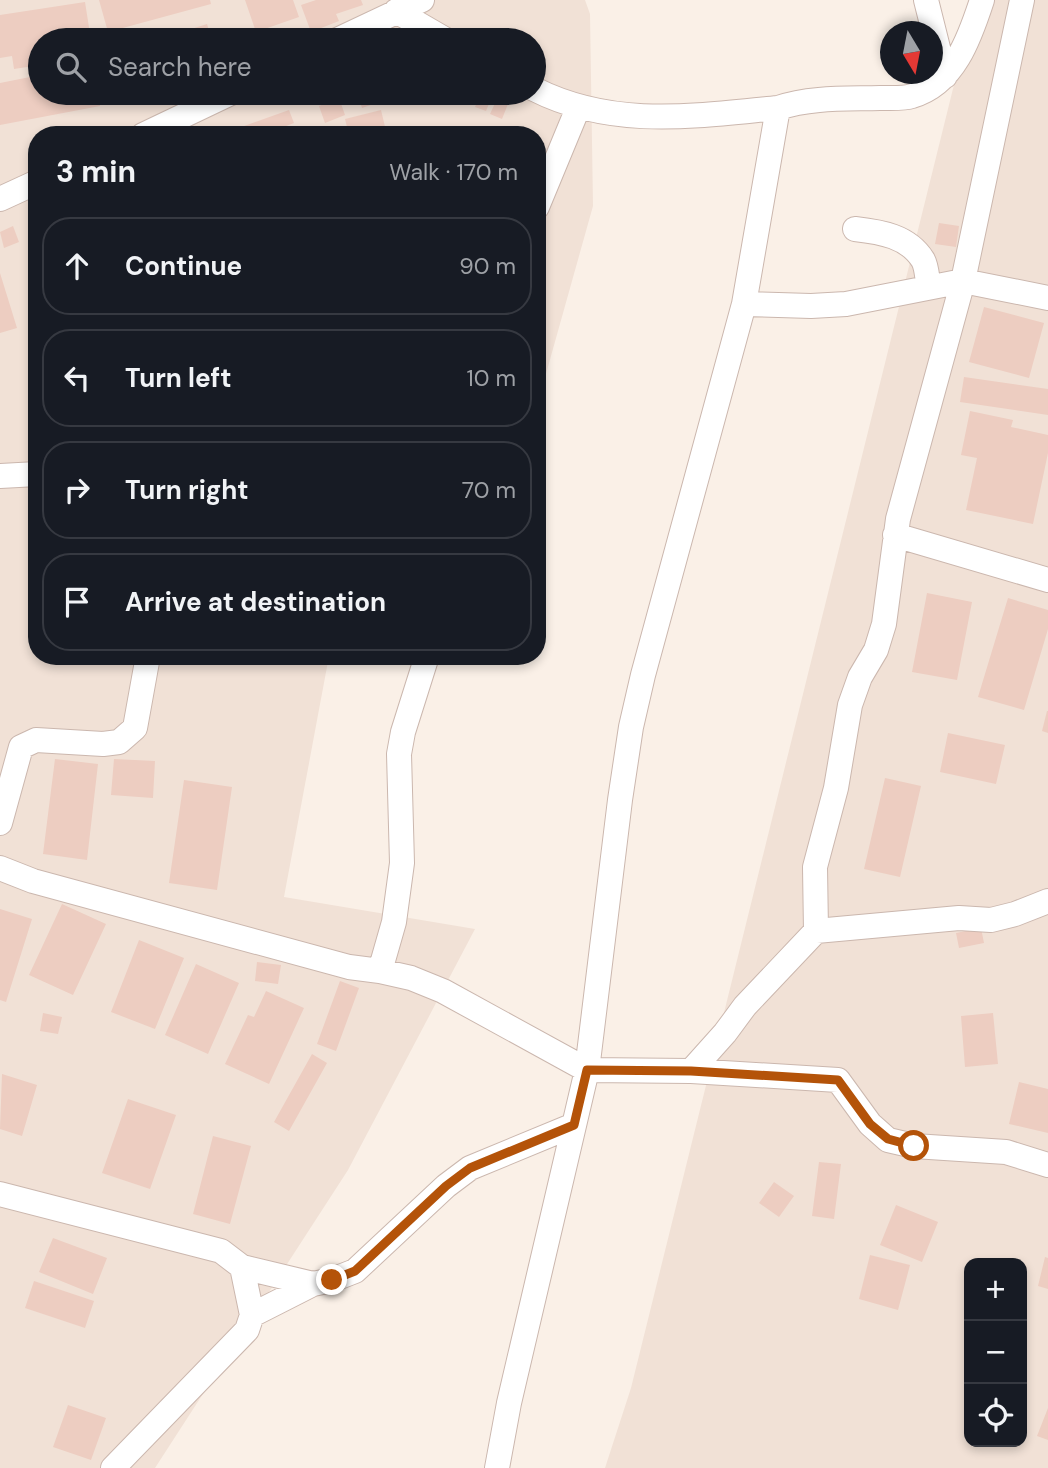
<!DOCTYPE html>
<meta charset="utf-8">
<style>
body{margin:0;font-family:"DM Sans",sans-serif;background:#20242c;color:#f1f3f6}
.controls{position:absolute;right:21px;bottom:21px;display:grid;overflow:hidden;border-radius:14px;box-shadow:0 4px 10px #0003}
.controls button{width:63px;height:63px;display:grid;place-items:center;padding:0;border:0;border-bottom:2px solid #363941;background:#171b24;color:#f1f3f6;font:35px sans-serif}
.compass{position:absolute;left:880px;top:21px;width:63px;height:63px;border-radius:50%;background:#171b24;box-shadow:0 4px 10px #0003;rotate:170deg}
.stop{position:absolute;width:21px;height:21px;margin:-16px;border:5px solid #b45309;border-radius:50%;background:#fff}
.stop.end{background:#b45309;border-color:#fff;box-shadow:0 2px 7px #0008}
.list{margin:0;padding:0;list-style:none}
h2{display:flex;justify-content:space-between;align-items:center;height:91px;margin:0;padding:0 28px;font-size:30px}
h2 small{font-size:23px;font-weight:400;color:#9ea1a6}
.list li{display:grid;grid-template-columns:46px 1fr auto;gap:21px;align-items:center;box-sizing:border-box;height:98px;margin:0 14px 14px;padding:0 14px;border:2px solid #363941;border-radius:28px}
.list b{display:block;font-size:26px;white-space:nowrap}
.list em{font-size:23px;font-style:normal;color:#9ea1a6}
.icon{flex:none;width:38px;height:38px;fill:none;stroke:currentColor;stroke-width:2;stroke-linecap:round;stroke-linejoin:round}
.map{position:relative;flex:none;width:1048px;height:1468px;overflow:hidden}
.search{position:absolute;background:#171b24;box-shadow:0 4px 10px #0003;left:28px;top:28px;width:518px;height:77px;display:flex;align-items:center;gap:18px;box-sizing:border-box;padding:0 24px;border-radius:38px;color:#9ea1a6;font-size:26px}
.panel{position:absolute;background:#171b24;box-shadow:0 4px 10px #0003;left:28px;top:126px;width:518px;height:539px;border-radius:28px}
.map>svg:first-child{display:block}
</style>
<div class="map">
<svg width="1048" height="1468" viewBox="0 0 1048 1468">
<rect width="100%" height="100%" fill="#faf0e7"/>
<path fill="#f1e1d6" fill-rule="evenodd" d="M0,0H585L590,14L593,206L537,406V135H37V656H329L284,897L475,929L348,1170L155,1468H0ZM40,40H534V93H40Z
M975,0H1048V1468H605L631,1388ZM969,1263H1022V1442H969Z"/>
<path fill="#edcdc1" d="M99,0H210L211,4L108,32Z
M245,0H293L299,17L256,32Z
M316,0H361L363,5L336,14L339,21L311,32L301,5Z
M85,2L91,40H40V65L14,69L12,56L0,58V15Z
M207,24L212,40H157Z
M40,75V93H98L100,106L0,125V83Z
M126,93H143L128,98Z
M357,93H390L391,98L362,108Z
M481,93L493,94L486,111L475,107Z
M339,98L345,115L325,123L319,106Z
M497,99L508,104L502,119L490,114Z
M289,110L294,123L263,135H234L233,130Z
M381,110L387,135H349L345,119Z
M939,223L959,226L956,247L935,244Z
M37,224V244L30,227Z
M13,226L19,242L4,248L0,232Z
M0,273L17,328L0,333Z
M984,307L1044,323L1029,378L969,362Z
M964,377L1048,389V415L960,402Z
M970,411L1013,420L1011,427L1048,435V453L1033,524L966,510L977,458L961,455Z
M927,593L972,602L957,680L912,672Z
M1008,598L1048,610V629L1024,710L978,697Z
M1047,711H1048V733L1042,731Z
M948,733L1005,745L996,784L940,772Z
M55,759L98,764L87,860L43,854Z
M114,759L155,761L153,798L111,795Z
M885,778L921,786L900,877L864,869Z
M184,780L232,787L217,890L169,883Z
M62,904L106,924L73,995L29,975Z
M0,909L32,919L6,1002L0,1000Z
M981,928L984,943L959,948L956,933Z
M139,940L184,958L155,1029L111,1012Z
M257,962L281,965L278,984L255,981Z
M196,964L239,983L208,1054L165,1035Z
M340,981L359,988L336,1051L317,1044Z
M266,991L304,1008L269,1084L225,1064L248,1015L254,1017Z
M43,1013L62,1017L58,1034L40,1031Z
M993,1013L998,1064L965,1067L961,1016Z
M312,1054L327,1063L289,1131L274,1122Z
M2,1074L37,1085L22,1136L0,1129Z
M1019,1082L1048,1089V1133L1009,1124Z
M128,1099L176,1115L150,1189L102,1173Z
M213,1136L251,1146L230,1224L193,1214Z
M819,1162L841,1164L834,1219L812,1216Z
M774,1182L794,1196L779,1217L759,1203Z
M896,1205L938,1222L922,1262L880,1245Z
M53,1238L107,1258L93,1294L39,1272Z
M870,1255L910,1265L898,1310L859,1299Z
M1045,1257L1048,1258V1289L1038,1286Z
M34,1281L94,1301L85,1328L25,1308Z
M68,1405L106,1418L91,1460L53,1447Z
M1048,1408V1440L1037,1436Z"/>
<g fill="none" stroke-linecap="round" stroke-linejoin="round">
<defs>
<path id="minor" d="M926,0L945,76
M396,11L446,40
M337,40L422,0
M534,89C613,129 694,116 778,108
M143,135L231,93
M0,199L37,182
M537,207L578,108
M855,229C881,232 908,236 923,260C927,267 927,279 929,287
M744,304L811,306L846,304L963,281L1048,298
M0,476L37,474
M895,535L1048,580
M0,823L21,747L36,740L103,744L119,742L135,728L148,656
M0,868L33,881L349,967L380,971L411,978L443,991L587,1070L691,1071L838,1080L870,1124L888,1140L914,1146L1006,1152L1048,1165
M816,931L959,918L991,920L1015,914L1048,901
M380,971L394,922L402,863L399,754L403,732L427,656
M691,1071L725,1033L745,1006L816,931L815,867L836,788L850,705L860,677L876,650L884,624L898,519L963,281L1022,0
M0,1194L221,1251L242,1267L252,1315L247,1330L113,1468
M242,1267L313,1284
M252,1315L313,1284L332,1280L355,1271L446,1186L470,1168L574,1125
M497,1468L509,1403L587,1070L620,800L631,727L643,675L744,304L778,108C811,97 846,99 880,98C890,98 903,99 912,96C954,84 970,37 982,0"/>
</defs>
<use href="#minor" stroke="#cbb7ae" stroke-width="26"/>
<use href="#minor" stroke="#fff" stroke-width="24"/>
</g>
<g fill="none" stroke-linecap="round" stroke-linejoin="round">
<path stroke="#b45309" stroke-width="9" d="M332,1280L355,1271L446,1186L470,1168L574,1125L587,1070L691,1071L838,1080L870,1124L888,1139L914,1146"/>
</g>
</svg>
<div class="controls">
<button>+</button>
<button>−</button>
<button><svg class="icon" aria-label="locate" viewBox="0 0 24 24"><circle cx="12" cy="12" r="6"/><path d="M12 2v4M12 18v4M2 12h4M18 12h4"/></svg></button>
</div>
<svg class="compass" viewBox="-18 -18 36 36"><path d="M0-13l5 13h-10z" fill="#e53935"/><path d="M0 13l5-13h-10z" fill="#9ea1a6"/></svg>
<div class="stop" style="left:914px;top:1146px"></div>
<div class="stop end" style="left:332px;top:1280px"></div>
<div class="search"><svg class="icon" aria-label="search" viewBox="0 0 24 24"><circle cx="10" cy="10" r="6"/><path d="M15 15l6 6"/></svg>Search here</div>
<section class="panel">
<h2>3 min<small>Walk · 170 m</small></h2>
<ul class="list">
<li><svg class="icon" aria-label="ahead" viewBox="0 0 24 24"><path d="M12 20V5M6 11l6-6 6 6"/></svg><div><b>Continue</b></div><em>90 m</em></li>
<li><svg class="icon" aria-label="left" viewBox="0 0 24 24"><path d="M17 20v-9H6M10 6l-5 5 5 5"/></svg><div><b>Turn left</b></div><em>10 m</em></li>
<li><svg class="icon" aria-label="right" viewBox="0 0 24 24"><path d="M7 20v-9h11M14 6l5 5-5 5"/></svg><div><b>Turn right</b></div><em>70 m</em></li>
<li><svg class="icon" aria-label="arrive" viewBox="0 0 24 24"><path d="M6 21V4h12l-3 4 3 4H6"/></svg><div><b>Arrive at destination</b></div></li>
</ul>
</section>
</div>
